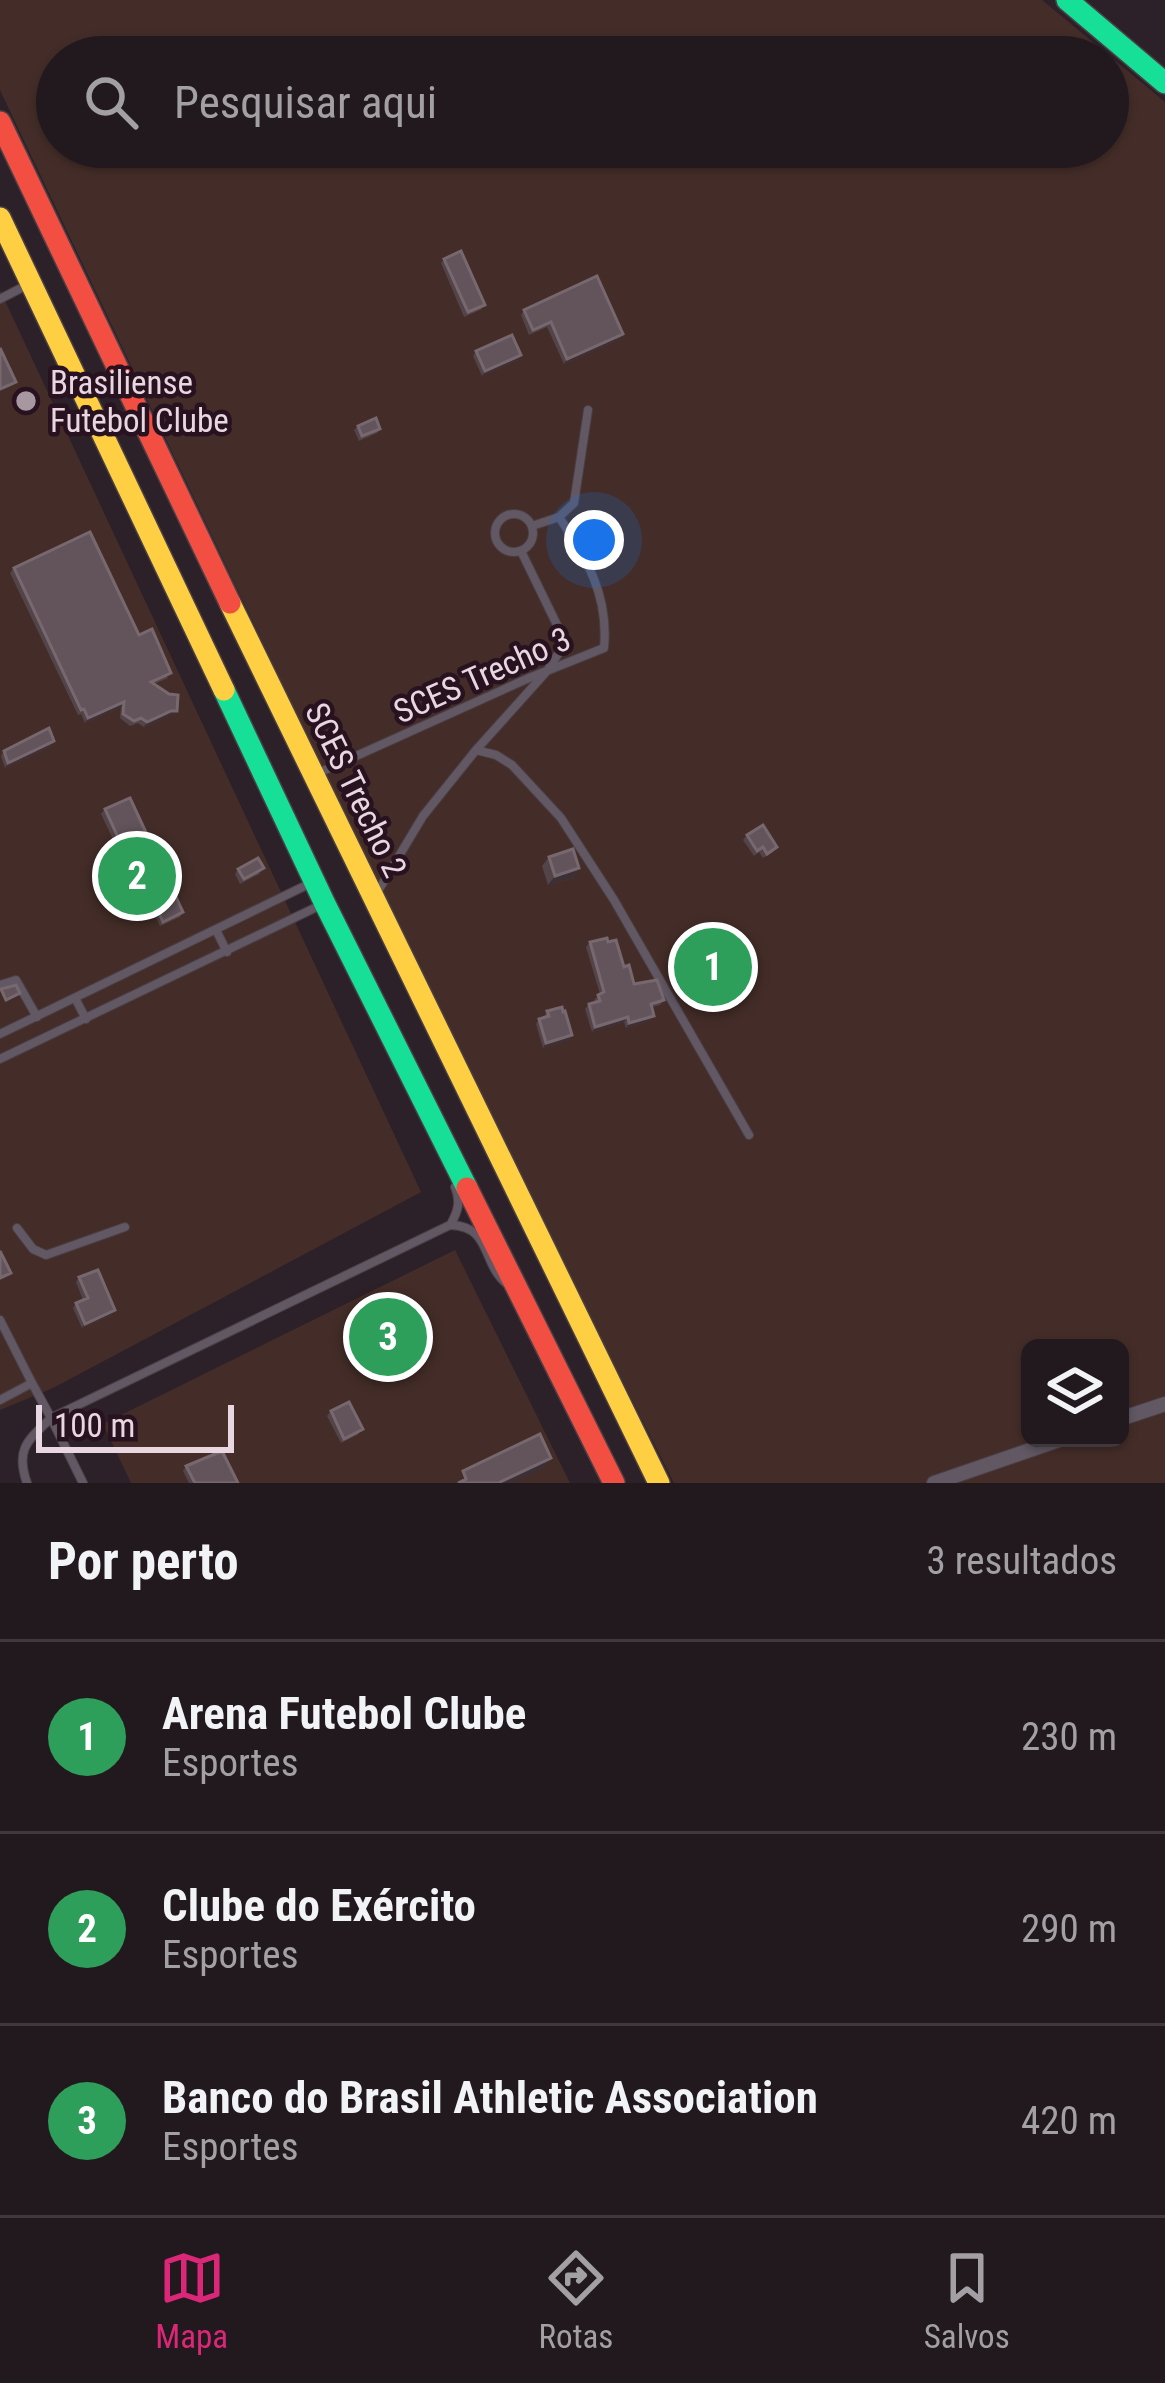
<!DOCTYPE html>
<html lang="pt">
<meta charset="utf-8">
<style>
body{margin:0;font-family:"Roboto Condensed",sans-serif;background:#2e262c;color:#f1f3f6}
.controls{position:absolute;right:36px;bottom:36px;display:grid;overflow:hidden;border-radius:18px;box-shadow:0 3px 9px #0004}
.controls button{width:108px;height:108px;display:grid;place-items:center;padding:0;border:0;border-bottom:3px solid #3f383d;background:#22191f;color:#f1f3f6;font:60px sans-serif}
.scale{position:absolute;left:36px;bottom:30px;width:198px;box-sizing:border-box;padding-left:12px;border:6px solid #e8d7e0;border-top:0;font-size:33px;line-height:42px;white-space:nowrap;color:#e8d7e0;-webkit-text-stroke:9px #281220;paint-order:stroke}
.you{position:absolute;left:594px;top:540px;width:42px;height:42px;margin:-30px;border:9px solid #fff;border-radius:50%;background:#1a73e8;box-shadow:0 0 0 18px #1a73e833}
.badge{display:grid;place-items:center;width:78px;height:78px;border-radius:50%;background:#db2777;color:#fff;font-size:39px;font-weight:700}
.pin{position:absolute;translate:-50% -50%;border:6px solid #fff;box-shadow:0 3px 12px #0006}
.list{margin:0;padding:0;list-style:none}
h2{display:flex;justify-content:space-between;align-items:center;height:156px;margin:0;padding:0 48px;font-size:51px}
h2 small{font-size:39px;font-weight:400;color:#a2a0a4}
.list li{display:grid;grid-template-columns:78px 1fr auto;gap:36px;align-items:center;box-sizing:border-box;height:192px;padding:0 48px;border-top:3px solid #3f383d}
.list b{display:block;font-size:45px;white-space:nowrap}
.list p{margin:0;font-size:39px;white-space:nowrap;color:#a2a0a4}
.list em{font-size:39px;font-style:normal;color:#a2a0a4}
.icon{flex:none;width:66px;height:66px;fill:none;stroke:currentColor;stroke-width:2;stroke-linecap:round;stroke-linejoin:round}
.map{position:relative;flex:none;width:1165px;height:1483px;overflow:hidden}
.search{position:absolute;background:#22191f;box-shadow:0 3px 9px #0004;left:36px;right:36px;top:36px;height:132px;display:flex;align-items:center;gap:30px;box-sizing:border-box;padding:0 42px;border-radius:66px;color:#a2a0a4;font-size:45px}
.sheet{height:732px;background:#22191f}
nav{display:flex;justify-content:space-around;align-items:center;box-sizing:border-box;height:168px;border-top:3px solid #3f383d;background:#22191f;font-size:33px;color:#a2a0a4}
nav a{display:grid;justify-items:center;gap:6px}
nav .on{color:#db2777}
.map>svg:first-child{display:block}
</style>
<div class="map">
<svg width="1165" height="1483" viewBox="0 0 1165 1483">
<rect width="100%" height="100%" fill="#2d2129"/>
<path fill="#442d28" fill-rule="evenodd" d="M0,0H1042L1165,102V1483H674L472,1083L0,90ZM57,57H1108V147H57ZM1030,1348H1120V1438H1030Z
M0,290L421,1192L53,1388L0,1410Z
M455,1250L570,1483H131L103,1424Z"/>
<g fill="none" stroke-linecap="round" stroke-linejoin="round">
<defs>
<path id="lane" d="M0,299L29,284
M495 533a19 19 0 1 1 38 0a19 19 0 1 1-38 0Z
M532,526L559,517L574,503L588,410
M476,750L547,671L562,648L558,627L521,551
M314,775L529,678L604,648C609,596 587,559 559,517
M375,896L423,816L476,750L496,755L512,765L561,818L614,900L749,1135
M216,930L227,952
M0,985L16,980L37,1017
M75,998L86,1019
M0,1034L313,882
M0,1059L323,904
M451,1224C458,1211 461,1201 455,1187
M17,1228L33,1249L46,1255L125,1227
M0,1320L32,1383
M0,1400L32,1383L51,1418C28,1440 15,1449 27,1483
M83,1483L51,1418L450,1225C492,1226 481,1263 507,1284"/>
<path id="street" d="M1120,1419L1165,1404
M934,1483L1065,1438"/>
<path id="fast" d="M1067,0L1165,83
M224,690L325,904L467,1188"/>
<path id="slow" d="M0,218L224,690
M230,603L659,1483"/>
<path id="jam" d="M0,122L230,603
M467,1188L614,1483"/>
</defs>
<use href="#lane" stroke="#4a3f45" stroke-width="10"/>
<use href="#street" stroke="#4a3f45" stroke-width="16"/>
<use href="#fast" stroke="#4a3f45" stroke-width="24"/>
<use href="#slow" stroke="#4a3f45" stroke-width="24"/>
<use href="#jam" stroke="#4a3f45" stroke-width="24"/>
<use href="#lane" stroke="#615863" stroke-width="8"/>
<use href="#street" stroke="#615863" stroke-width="14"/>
<use href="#fast" stroke="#16e098" stroke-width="21"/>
<use href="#slow" stroke="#ffcf43" stroke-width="21"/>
<use href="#jam" stroke="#f24e42" stroke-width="21"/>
</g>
<path fill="#524449" d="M444,259L482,309L464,317L441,263Z
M524,310L623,334L620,339L564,364L547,327L529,335L521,315Z
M476,351L518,360L482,376L473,356Z
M358,426L380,429L377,433L359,441L354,430Z
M14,568L139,635L168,678L154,684L177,711L174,716H168L144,727L138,723L130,726L120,718L121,707L85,723L81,714L78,715L10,573Z
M54,741L51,746L5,768L1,756L4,751Z
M105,809L183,912L180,917L160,926L134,873L130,875L101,814Z
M747,835L773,852L763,858L759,852L754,856L743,840Z
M549,857L579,868L573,878L548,885L542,866Z
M238,869L261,873L240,884L235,874Z
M590,942H608L634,984L664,1000L660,1005L652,1007L654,1016L651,1020L626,1028L624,1022L592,1032L585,1009L589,1004L595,1002L594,1000L600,994L586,947Z
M547,1011L572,1035L569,1040L543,1048L536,1024L539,1019L544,1017Z
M79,1277L112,1315L82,1328L73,1308L76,1303L83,1300L76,1282Z
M331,1411L359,1434L341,1443L327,1416Z
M186,1466L238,1483H189L183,1471Z"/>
<path fill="#3d2f36" d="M623,334L620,339L564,364L567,359Z
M521,355L518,360L482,376L485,371Z
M124,702L121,707L85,723L88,718Z
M171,711H177L174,716H168L144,727L147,722Z
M54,741L51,746L5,768L8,763Z
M579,868L573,878L548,885L555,876Z
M654,1016L651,1020L626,1028L629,1023Z
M628,1017L624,1022L592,1032L595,1027Z
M572,1035L569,1040L543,1048L546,1043Z
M115,1310L112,1315L82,1328L85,1324Z
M551,1458L544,1468L512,1483H498Z"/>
<path fill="#62545a" stroke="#77686f" stroke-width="3" d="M461,251L485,305L468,312L444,259Z
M597,276L623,334L567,359L551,322L533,330L524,310Z
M512,335L521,355L485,371L476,351Z
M0,348L16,382L0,389Z
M376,418L380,429L362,436L358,426Z
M90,532L139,635L152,629L171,673L151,682L169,694L178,695L177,711H171L147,722L141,718L134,721L123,714L124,702L88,718L84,709L81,710L14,568Z
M49,728L54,741L8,763L4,751Z
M130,798L183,912L163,922L138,868L133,870L105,809Z
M763,825L777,847L767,854L763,847L757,851L747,835Z
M573,849L579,868L555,876L549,857Z
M258,858L264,868L244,879L238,869Z
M607,938L608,942L616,940L624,967L629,965L634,984L657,980L664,1000L651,1004L654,1016L629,1023L628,1017L595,1027L589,1004L600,1001L598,995L604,992L590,942Z
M16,985L20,993L6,1000L1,989Z
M562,1007L563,1012L565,1011L572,1035L546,1043L539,1019L549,1016L547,1011Z
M0,1251L11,1273L0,1278Z
M98,1270L115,1310L85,1324L76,1303L88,1298L79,1277Z
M349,1402L363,1429L344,1439L331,1411Z
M540,1434L551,1458L498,1483H458L466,1479L463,1471Z
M222,1451L238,1483H195L186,1466Z"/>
<circle fill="#a797a0" stroke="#281220" stroke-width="4.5" cx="26" cy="401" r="12"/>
<g text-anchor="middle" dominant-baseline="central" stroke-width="9" stroke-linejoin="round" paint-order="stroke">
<g font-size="33" fill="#e8d7e0" stroke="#281220" text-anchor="start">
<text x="50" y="382">Brasiliense<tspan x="50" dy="38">Futebol Clube</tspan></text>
</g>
<g font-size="33" fill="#e8d7e0" stroke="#281220">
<text transform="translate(482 675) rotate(-24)">SCES Trecho 3</text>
<text transform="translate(356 790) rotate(64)">SCES Trecho 2</text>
</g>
</g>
</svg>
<div class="controls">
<button><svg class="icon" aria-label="layers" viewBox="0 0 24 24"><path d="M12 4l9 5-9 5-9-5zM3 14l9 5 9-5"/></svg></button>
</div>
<div class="scale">100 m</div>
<div class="you"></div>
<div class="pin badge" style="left:713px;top:967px;background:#2e9e5b">1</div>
<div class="pin badge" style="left:137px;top:876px;background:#2e9e5b">2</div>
<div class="pin badge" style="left:388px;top:1337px;background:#2e9e5b">3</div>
<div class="search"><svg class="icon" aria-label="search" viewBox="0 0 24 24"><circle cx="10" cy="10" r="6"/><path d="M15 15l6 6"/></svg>Pesquisar aqui</div>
</div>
<section class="sheet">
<h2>Por perto<small>3 resultados</small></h2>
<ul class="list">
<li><span class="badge" style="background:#2e9e5b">1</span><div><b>Arena Futebol Clube</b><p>Esportes</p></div><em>230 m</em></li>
<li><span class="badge" style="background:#2e9e5b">2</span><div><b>Clube do Exército</b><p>Esportes</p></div><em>290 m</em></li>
<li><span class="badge" style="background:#2e9e5b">3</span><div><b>Banco do Brasil Athletic Association</b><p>Esportes</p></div><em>420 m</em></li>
</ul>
</section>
<nav>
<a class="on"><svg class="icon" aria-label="map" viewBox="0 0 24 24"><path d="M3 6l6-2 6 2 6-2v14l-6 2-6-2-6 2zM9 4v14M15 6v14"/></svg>Mapa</a>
<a><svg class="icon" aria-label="directions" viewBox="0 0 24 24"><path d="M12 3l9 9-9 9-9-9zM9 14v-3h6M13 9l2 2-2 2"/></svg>Rotas</a>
<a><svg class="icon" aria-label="saved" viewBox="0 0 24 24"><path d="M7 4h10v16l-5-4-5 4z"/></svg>Salvos</a>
</nav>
